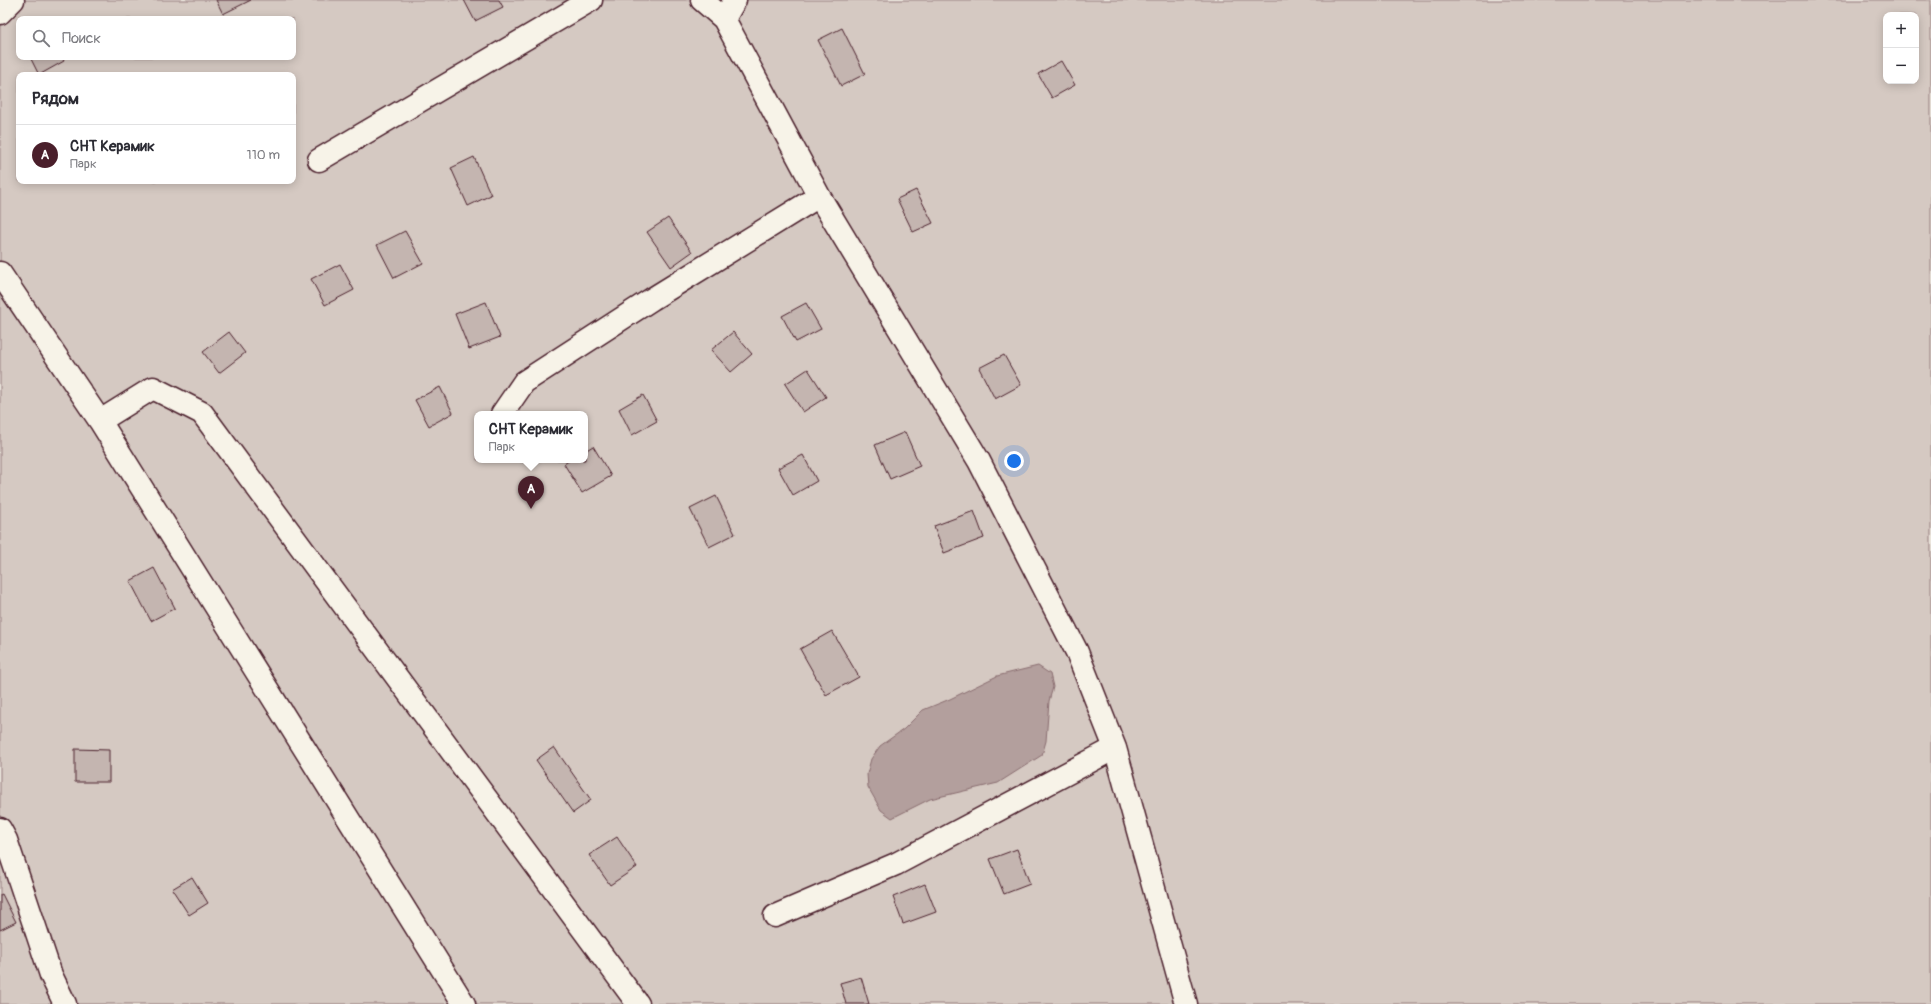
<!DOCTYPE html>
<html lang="ru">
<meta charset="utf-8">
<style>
body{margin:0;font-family:Pangolin,sans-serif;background:#f7f7f7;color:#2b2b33}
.controls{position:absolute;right:12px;top:12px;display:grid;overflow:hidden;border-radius:8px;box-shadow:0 2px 10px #0003}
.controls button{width:36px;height:36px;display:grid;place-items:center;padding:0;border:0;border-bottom:1px solid #e1e1e2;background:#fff;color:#2b2b33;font:20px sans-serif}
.you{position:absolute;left:1014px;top:461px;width:14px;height:14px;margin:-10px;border:3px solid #fff;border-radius:50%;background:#1a73e8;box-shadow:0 0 0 6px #1a73e833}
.badge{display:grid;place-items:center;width:26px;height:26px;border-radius:50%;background:#4a1f2b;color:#fff;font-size:13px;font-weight:700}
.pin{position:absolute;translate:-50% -33px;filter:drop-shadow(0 1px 2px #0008)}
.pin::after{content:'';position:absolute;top:21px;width:14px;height:12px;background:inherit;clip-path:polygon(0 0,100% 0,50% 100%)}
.popup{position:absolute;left:474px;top:411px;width:114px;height:52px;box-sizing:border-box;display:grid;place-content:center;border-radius:8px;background:#fff;filter:drop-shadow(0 1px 3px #0005);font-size:13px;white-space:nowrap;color:#7c7c81}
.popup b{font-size:15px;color:#2b2b33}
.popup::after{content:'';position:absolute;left:50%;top:100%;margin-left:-8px;border:8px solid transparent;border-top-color:#fff}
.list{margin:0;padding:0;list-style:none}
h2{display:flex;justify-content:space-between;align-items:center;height:52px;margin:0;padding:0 16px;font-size:17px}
h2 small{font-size:13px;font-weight:400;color:#7c7c81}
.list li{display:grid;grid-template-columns:26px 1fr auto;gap:12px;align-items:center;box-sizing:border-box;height:60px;padding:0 16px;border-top:1px solid #e1e1e2}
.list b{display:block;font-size:15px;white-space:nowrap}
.list p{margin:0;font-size:13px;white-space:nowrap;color:#7c7c81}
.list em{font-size:13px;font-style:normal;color:#7c7c81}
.icon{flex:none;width:22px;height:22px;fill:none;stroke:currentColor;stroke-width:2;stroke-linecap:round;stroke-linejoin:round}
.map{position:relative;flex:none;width:1931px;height:1004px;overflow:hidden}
.search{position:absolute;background:#fff;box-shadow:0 2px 10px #0003;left:16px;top:16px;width:280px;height:44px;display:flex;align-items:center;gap:10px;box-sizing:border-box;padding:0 14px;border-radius:8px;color:#7c7c81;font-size:15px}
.panel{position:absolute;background:#fff;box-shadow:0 2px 10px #0003;left:16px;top:72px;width:280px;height:112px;border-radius:8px}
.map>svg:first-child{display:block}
</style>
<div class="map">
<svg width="1931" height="1004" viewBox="0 0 1931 1004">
<rect width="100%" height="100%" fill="#ece6dd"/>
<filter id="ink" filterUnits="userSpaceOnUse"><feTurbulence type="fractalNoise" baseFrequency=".025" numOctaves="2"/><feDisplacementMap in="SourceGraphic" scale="8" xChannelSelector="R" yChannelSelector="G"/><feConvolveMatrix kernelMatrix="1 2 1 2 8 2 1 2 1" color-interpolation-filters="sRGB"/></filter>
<g filter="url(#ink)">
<path fill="#d5c9c2" stroke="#907476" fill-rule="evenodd" d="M0,0H1931V1004H0ZM1886,15H1916V81H1886ZM19,19H293V57H19ZM19,75H293V181H19ZM477,414H585V460H477Z"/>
<path fill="#b39f9d" stroke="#896c6f" d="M1038,666L1050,674L1053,687L1049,701L1046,741L1042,755L998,783L930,799L892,818L881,810L868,787L867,774L871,759L880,746L904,729L923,710L950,699L997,676Z"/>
<path fill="#c4b5b0" stroke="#4a1f2b" d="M216,0H251L223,14Z
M464,0H499L503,7L475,21Z
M842,28L865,74L841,86L818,40Z
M30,57H62L64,61L39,75Z
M1061,61L1075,85L1052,98L1038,74Z
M474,157L491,195L468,206L451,168Z
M916,190L933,223L913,232L897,199Z
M668,218L692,252L671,267L647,232Z
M405,231L423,263L394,278L377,245Z
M340,264L354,290L325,305L311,279Z
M486,302L500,337L469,349L455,314Z
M806,303L821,329L796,342L782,316Z
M229,332L245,353L219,373L203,352Z
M733,332L752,354L731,372L711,350Z
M1004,355L1021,385L995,399L979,368Z
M808,369L826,397L803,412L785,384Z
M440,387L453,413L429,426L415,400Z
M643,395L657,421L632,435L619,409Z
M905,432L920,466L890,479L875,445Z
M593,446L611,476L582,493L564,464L570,460H585V451Z
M803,455L817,481L793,495L778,468Z
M716,496L735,534L709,547L690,509Z
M974,511L984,538L944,553L934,526Z
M154,568L175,608L151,621L130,581Z
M832,631L859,677L826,695L800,649Z
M554,747L591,800L573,813L536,760Z
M75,749L109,750V782H75Z
M617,837L637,867L610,885L589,855Z
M1017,849L1030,884L1004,894L990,859Z
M192,877L208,903L189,915L172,889Z
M925,884L936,912L903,924L893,897Z
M2,894L16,922L0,930V895Z
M861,977L869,1004H846L840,983Z"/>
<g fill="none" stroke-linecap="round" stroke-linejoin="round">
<defs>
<path id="minor" d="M702,0L724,19L819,196L979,461L1077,652L1115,748L1186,1004
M0,13L13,0
M724,19L735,0
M319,160L591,0
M0,273L100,421L464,1004
M502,414L524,382L652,299L819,196
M100,421L153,388L202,413L638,1004
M0,829L6,840L51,975L65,1004
M775,916L896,864L1115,748"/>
</defs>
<use href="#minor" stroke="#4a1f2b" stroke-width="25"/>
<use href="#minor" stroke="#f7f3e8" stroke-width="22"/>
</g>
</g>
</svg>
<div class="controls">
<button>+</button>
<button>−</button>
</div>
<div class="you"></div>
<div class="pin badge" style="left:531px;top:509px">A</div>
<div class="popup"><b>СНТ Керамик</b>Парк</div>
<div class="search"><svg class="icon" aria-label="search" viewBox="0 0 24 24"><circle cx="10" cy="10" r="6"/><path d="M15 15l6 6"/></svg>Поиск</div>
<section class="panel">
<h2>Рядом<small></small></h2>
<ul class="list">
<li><span class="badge">A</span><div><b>СНТ Керамик</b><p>Парк</p></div><em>110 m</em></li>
</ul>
</section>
</div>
